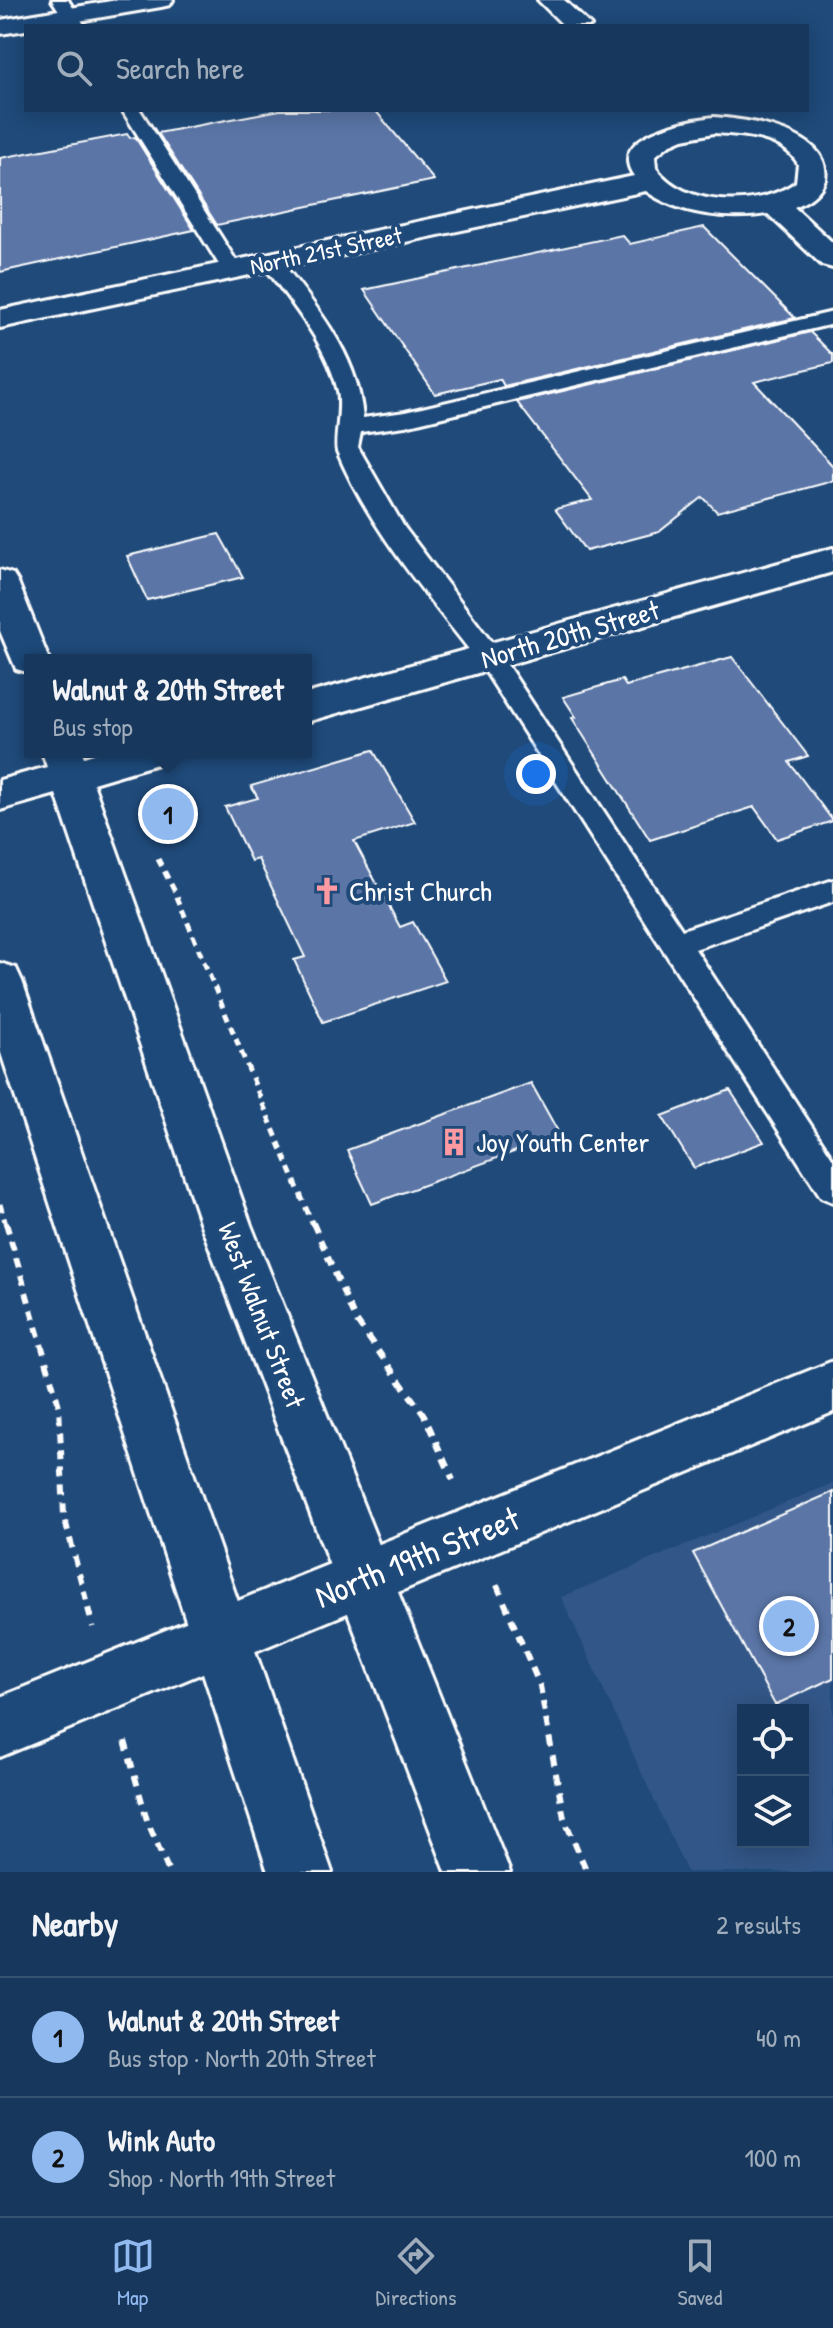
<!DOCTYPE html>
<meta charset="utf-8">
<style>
body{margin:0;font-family:"Patrick Hand",sans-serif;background:#203f62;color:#f1f3f6}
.controls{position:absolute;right:24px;bottom:24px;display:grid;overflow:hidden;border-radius:0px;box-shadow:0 4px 20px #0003}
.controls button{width:72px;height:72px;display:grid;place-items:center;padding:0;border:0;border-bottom:2px solid #365272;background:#17385c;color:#f1f3f6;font:40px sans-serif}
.you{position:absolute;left:536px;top:774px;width:28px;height:28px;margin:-20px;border:6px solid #fff;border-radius:50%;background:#1a73e8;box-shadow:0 0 0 12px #1a73e833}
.badge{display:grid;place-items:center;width:52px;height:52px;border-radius:50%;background:#90b9f0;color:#111;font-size:26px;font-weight:700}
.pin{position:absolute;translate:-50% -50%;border:4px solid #fff;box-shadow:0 2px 8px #0006}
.popup{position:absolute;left:24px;top:654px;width:288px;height:104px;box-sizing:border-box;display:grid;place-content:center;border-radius:0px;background:#17385c;filter:drop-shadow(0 2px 6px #0005);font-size:26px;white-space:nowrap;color:#9eacbb}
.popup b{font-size:30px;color:#f1f3f6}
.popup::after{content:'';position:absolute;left:50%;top:100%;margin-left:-16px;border:16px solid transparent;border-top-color:#17385c}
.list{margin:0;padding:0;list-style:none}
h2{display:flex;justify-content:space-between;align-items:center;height:104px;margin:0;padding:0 32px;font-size:34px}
h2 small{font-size:26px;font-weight:400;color:#9eacbb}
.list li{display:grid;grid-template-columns:52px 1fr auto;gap:24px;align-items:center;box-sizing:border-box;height:120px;padding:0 32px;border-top:2px solid #365272}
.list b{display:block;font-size:30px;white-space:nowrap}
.list p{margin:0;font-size:26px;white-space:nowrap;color:#9eacbb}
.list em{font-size:26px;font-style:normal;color:#9eacbb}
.icon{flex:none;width:44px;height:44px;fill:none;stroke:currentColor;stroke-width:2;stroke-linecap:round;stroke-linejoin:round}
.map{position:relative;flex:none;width:833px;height:1872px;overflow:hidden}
.search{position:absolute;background:#17385c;box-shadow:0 4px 20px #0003;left:24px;right:24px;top:24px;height:88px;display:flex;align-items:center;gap:20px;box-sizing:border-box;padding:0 28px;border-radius:0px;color:#9eacbb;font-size:30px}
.sheet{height:344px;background:#17385c}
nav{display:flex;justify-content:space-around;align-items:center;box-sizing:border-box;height:112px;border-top:2px solid #365272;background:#17385c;font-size:22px;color:#9eacbb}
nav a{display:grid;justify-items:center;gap:4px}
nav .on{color:#90b9f0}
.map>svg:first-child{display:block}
</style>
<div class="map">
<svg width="833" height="1872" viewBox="0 0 833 1872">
<rect width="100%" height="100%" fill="#1f4a7a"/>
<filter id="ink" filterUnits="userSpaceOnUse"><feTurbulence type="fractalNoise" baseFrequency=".0125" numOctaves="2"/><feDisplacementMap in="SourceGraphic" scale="16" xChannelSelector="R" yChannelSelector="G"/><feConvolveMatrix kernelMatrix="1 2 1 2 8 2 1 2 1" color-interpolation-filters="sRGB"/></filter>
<g filter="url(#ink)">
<path fill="#315787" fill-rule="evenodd" d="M833,1483V1872H687L561,1597ZM743,1710H803V1842H743Z"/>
<path fill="#5a75a6" stroke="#fff" stroke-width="2" d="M280,110H375L434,180L217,225L158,133Z
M127,134L130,138L135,137L194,230L0,272V158Z
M704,227L795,318L504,386L500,379L435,394L364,290L622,235L630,244Z
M810,332L833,355V363L754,382L833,466V481L717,512L703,497L659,532L586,551L555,509L592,500L517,402Z
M219,534L243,577L147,600L127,556Z
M732,657L808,756L789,762L833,821L777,839L754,807L650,840L572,718L576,717L563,697L622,680L626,686Z
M373,750L415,822L354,841L400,927L413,922L446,981L323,1022L294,960L305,957L258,859L251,861L225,807L258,798L251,786Z
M531,1083L560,1135L372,1204L347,1150Z
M730,1090L764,1142L694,1168L662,1116Z
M833,1492V1678L775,1705L693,1553Z"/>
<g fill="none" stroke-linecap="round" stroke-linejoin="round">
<defs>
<path id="service" d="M52,0H68L85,26H69Z
M122,110H140L242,270L239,274H225Z
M271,255L278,257C316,307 358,353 363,418L405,412L833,312V324L405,426L361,432L358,447L404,527L498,651L682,930L833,880V902L695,949L833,1159V1202L821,1197L480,663C430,600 368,526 337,451C334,441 342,409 338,391C326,341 290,303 261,261Z"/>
<path id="minor" d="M117,0H173L170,5L161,7L50,26H26V30L0,34V20Z
M538,0H564L591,26H564Z
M714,117C743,119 833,131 825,179C821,193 807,202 794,207L833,243V268L822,265L768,214C728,220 679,215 646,191L0,328V310L634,176C605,135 688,120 714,117ZM714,133C742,135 783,136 798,164L796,182C759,209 685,208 656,168L655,156L669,145L683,139Z
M833,1361V1412L0,1757V1697Z"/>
<path id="secondary" d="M833,548V572L306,722V694Z
M0,570L13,574L18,582L49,660H30V673L16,669L0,631Z
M42,752H82L84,757L100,752H170L164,762L93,783L251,1225L510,1872H446L201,1225L56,794L0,810V780L47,767Z
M0,963L16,968L22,981L332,1872H268L0,1050Z"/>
</defs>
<use href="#service" stroke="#fff" stroke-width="6"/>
<use href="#minor" stroke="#fff" stroke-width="6"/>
<use href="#secondary" stroke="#fff" stroke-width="6"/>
<path stroke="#fff" stroke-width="5" stroke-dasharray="8 6" stroke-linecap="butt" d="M158,859L175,892L313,1225
M0,1204L6,1225"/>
<path stroke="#fff" stroke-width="6" stroke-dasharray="10 8" stroke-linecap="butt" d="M6,1223L59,1406L64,1516L93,1627
M313,1223L355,1319L424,1415L453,1480
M497,1585L540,1686L564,1818L587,1872
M125,1741L147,1820L169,1872"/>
<use href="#service" fill="#1f4a7a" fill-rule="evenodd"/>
<use href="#minor" fill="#1f4a7a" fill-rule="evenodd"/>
<use href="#secondary" fill="#1f4a7a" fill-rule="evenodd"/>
</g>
</g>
<defs>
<symbol id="church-bare" viewBox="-9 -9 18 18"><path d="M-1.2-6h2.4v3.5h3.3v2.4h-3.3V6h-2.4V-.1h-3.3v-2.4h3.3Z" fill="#ff9aa2" stroke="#1f4a7a" stroke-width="2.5" paint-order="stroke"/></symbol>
<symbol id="building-bare" viewBox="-9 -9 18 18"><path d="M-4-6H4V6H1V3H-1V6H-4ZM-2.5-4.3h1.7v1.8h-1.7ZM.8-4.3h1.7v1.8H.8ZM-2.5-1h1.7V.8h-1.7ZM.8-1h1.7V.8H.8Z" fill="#ff9aa2" stroke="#1f4a7a" stroke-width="2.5" paint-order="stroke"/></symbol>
</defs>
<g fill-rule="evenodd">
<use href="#church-bare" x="307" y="871" width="40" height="40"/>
<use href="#building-bare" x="434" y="1122" width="40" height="40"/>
</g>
<g text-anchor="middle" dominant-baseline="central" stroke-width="8" stroke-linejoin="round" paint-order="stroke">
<g font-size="24" fill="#fff" stroke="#1f4a7a">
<text transform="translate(326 250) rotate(-12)">North 21st Street</text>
</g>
<g font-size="28" fill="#fff" stroke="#1f4a7a">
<text transform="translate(570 634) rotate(-16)">North 20th Street</text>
<text transform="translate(262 1315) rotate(69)">West Walnut Street</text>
</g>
<g font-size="28" fill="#fff" stroke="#1f4a7a" text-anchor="start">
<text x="349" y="891">Christ Church</text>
<text x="476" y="1142">Joy Youth Center</text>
</g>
<g font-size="34" fill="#fff" stroke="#1f4a7a">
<text transform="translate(417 1557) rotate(-22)">North 19th Street</text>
</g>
</g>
</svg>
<div class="controls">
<button><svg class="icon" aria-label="locate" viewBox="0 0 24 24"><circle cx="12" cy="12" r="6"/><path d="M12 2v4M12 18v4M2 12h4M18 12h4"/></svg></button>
<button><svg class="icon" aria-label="layers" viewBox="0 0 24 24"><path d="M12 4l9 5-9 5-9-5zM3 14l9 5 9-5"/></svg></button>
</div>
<div class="you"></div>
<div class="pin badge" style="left:168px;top:814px">1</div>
<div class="popup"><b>Walnut &amp; 20th Street</b>Bus stop</div>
<div class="pin badge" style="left:789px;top:1626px">2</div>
<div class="search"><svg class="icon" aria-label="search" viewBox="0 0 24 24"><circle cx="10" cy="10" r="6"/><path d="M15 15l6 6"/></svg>Search here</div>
</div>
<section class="sheet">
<h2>Nearby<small>2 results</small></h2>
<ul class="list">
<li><span class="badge">1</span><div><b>Walnut &amp; 20th Street</b><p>Bus stop · North 20th Street</p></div><em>40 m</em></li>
<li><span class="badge">2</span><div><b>Wink Auto</b><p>Shop · North 19th Street</p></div><em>100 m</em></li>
</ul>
</section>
<nav>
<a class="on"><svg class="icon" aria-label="map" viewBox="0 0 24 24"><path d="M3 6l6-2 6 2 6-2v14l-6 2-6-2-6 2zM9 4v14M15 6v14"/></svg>Map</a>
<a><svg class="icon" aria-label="directions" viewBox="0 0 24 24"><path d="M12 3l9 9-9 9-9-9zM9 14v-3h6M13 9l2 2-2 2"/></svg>Directions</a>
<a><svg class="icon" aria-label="saved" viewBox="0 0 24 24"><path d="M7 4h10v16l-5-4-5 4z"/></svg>Saved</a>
</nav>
